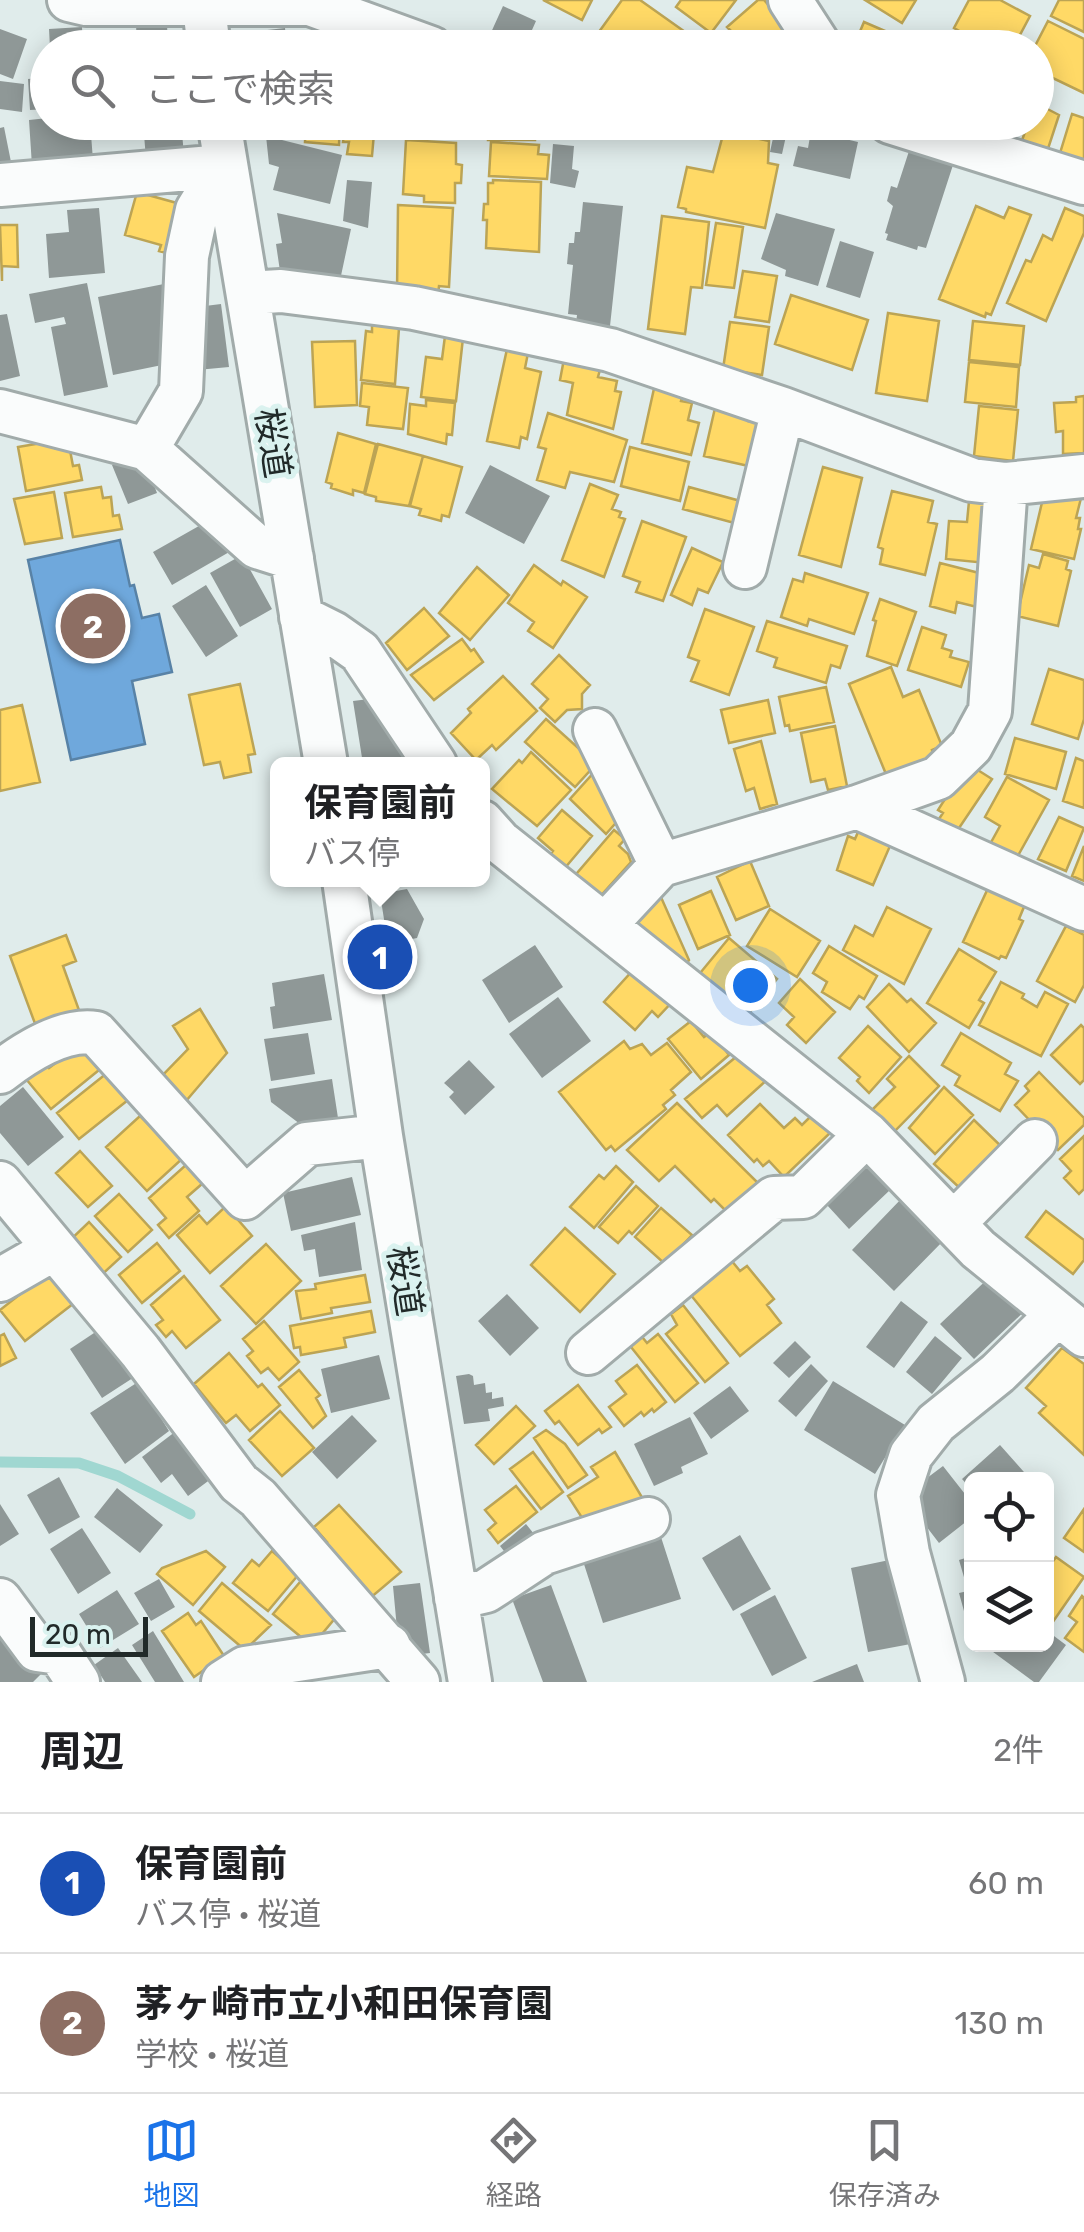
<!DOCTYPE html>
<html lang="ja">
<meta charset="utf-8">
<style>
body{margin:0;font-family:Rubik,"Noto Sans JP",sans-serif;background:#f2f2f2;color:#202124}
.controls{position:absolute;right:30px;bottom:30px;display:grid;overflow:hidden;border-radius:15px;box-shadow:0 5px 25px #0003}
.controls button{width:90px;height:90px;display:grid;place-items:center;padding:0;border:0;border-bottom:2px solid #e0e0e0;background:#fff;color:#202124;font:50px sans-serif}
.scale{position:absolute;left:30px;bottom:25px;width:118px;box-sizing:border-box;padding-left:10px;border:5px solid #212a29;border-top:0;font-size:28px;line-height:35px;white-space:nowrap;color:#212a29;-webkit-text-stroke:8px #daf2ef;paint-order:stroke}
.you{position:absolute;left:750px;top:985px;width:35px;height:35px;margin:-25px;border:8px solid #fff;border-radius:50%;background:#1a73e8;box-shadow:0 0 0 15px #1a73e833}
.badge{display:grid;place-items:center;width:65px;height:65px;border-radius:50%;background:#1a73e8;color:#fff;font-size:32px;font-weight:700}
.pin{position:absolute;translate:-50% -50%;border:5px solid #fff;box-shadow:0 2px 10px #0006}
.popup{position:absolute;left:270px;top:757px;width:220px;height:130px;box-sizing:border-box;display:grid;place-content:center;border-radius:15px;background:#fff;filter:drop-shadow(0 2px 8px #0005);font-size:32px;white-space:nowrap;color:#757577}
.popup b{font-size:38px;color:#202124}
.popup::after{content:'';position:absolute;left:50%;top:100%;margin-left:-20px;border:20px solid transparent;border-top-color:#fff}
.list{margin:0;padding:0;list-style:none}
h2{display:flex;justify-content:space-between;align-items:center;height:130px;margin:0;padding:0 40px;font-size:42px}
h2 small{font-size:32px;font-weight:400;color:#757577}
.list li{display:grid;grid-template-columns:65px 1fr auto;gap:30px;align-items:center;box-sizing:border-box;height:140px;padding:0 40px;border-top:2px solid #e0e0e0}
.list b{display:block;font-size:38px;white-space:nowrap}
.list p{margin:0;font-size:32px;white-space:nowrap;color:#757577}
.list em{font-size:32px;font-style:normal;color:#757577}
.icon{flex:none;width:55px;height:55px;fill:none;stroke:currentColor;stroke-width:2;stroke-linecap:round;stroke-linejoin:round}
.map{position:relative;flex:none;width:1084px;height:1682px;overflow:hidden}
.search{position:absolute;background:#fff;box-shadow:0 5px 25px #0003;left:30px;right:30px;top:30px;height:110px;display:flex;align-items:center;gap:25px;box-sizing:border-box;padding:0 35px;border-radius:55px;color:#757577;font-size:38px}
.sheet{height:410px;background:#fff}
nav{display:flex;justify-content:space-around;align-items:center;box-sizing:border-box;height:140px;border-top:2px solid #e0e0e0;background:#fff;font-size:28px;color:#757577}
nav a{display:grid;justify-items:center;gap:5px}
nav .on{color:#1a73e8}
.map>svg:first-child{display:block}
</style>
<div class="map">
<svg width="1084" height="1682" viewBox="0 0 1084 1682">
<rect width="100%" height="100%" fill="#e0eceb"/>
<path fill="#ffd966" stroke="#bca454" stroke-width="2.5" d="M543,0H592L582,20Z
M622,0H640L695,39L688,48H612L596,36Z
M681,0H736L711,33L676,7Z
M758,0H764L798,39L799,48H738L728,36L733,33L727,27Z
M865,0H916L902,23Z
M969,0H1000L1030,16L1013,48H990L954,28Z
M1059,0H1084V32L1051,16Z
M1048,21L1084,39V93L1036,70L1038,48L1035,46Z
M864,22L906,40L903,48H853Z
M338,31L368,48H337Z
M923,35L942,48H914Z
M1036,103L1059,115L1045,158L1019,149L1026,129L1015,125L1016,122H1036Z
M1072,114L1084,118V166L1057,163Z
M306,122H340L339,145L305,142Z
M345,122H375L372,156L347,154L349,142H343Z
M407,122H452L451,133L406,130Z
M488,122H535V140H488Z
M982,122H1010L1000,144L977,134Z
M724,131L769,141L768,163L778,165L765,228L686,212V209L678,207L687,167L713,172Z
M406,140L456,143V164L462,165L461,183H455V203L424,202V196L403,194Z
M491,142L539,145L538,154L549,155L547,179L489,176Z
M493,180L541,182L539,252L486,248L487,220H483L484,204H488V183H493Z
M137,192L184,205L171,254L159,251L161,245L125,235Z
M398,205L453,208L449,287L439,286L438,295L397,293Z
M976,206L1004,218L1009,207L1031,215L991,315L986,313L985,317L939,299Z
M1065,208L1084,216V233L1046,321L1007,303L1026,260L1031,262L1043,235L1052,240Z
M662,216L709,222L702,288L691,287L685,334L648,329Z
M716,223L743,227L734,288L706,285Z
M0,225H17L18,267L2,266V281Z
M743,271L777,276L769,322L735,317Z
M791,295L868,320L852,370L775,344Z
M888,313L939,321L927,401L876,393Z
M973,321L1024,326L1020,365L969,360Z
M730,322L769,327L762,375L723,369Z
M372,325L399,328L395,384L361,380L366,331L372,332Z
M445,336L463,338L456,401L421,397L426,357L442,359Z
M355,341L357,405L315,407L312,342Z
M507,349L528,353L525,368L541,372L527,439L521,437L519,448L487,441Z
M564,359L601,366L598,377L617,381L615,391L621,392L613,429L567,415L573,383L560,380Z
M969,362L1019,367L1016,407L965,402Z
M362,383L408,388L403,429L367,425L369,407L360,406Z
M655,384L684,390L681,401L692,403L688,420L699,423L691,455L642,443Z
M1084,396V453L1063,454V431L1056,432L1054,403L1076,402V397Z
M426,400L455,403L452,435L447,434L446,444L408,434L410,404L426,406Z
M979,406L1018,410L1013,461L974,456Z
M715,408L749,416L748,421L763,424L753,467L704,456Z
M548,413L627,440L614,482L570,472L565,488L537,480L546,449L538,447Z
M338,433L376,444L364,493L353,490V495L331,488L332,484L326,482Z
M53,441L55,448L69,445L73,466L79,465L82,480L26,491L18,447Z
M378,444L423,456L409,506L376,501V497L365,494Z
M630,447L689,462L680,501L621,486Z
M423,456L462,467L449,517L442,515L441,521L419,515L421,509L410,506Z
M823,467L862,478L841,567L799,555Z
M590,484L618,495L612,509L621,512L619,517L625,519L604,577L562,560Z
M101,487L103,498L111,497L113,516L119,515L122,529L73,537L65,493Z
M689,487L744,502L738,524L683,509Z
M892,491L933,501L928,522L937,524L925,575L880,564L883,549L878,547Z
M54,492L62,538L25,544L14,499Z
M1059,493L1081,498L1076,518H1080L1078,529H1081L1074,559L1031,549L1044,494Z
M969,501L991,503L986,563L946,559L949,521L967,522Z
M642,521L686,537L663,601L636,592L640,582L623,576Z
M692,548L723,562L708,593L698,589L692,605L671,595Z
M1043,554L1068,561L1066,569L1071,571L1058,626L1017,616L1029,565L1039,568Z
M940,563L987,575L981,608L957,602L955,613L930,606Z
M534,565L561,585L563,581L587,597L553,648L528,631L534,622L508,603Z
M477,567L509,595L470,640L439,613Z
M805,573L868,593L854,634L809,619L807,626L781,617L793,579L803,582Z
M880,599L916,612L897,666L867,656L876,621L873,620Z
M424,608L449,636L407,670L386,643Z
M705,609L754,627L729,695L691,681L699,661L688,657Z
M767,621L847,646L840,668L831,665L826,683L774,667L777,658L757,651Z
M922,627L946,635L942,648L952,651L950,657L969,662L961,687L908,670Z
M462,639L471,651L474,649L483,662L434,700L411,675Z
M559,655L590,685L582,694V709L567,710L555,722L540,708L548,699L532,684Z
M891,667L903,697L919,690L942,746L932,750L935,759L888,779L849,684Z
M1049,669L1084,680V719L1078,739L1032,724Z
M503,676L537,711L496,750L492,745L476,760L451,733L471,713L468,709Z
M240,684L255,754L248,755L251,772L224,778L220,762L204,765L189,695Z
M826,687L834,722L790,731L789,725L785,726L779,697Z
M768,700L775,733L729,743L721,710Z
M22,705L40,782L0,791V710Z
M546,719L596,764L575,787L525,742Z
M835,726L847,786L828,790L825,779L811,782L801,733Z
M1015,738L1066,752L1056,789L1005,774Z
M761,741L777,804L760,809L754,788L746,791L734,749Z
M531,752L571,790L537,826L492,789L519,760L522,763Z
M1076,758L1084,761V808L1063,801Z
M973,767L992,779L955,834L937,822L943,813L938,810L959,777Z
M597,769L621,817L606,834L570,799Z
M1007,777L1049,800L1015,861L989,846L1000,826L985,817Z
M562,810L592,836L564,869L549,856L553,851L538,838Z
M1059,817L1084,828L1066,871L1038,859Z
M861,825L893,839L873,885L837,870L848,836L855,839Z
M614,830L625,839L619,846L628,854L631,862L596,901L572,879Z
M1084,846V881L1072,876Z
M750,861L769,906L736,920L717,877Z
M990,884L1026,902L1019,919L1023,921L1006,958L1001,956L999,959L963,942Z
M711,891L730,935L698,949L679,905Z
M660,895L689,960L681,971L628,929Z
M887,907L931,929L904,984L843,950L855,926L873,936Z
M770,909L820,941L797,977L747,946Z
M1066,926L1084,935V985L1075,1002L1037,981Z
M66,935L76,961L63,966L80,1013L37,1029L10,956Z
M729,938L777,979L744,1019L696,978Z
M829,946L877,976L864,999L859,996L850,1009L822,992L827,982L813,973Z
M959,949L996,972L979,1000L984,1003L969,1028L927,1003Z
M635,968L672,1002L658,1017L652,1011L635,1030L604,1002Z
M800,979L835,1012L806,1043L787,1025L794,1017L779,1003Z
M1001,982L1024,994L1022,998L1037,1007L1045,992L1068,1004L1041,1056L979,1025Z
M889,984L907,1002L911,999L936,1023L909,1052L867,1007Z
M200,1009L227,1053L186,1101L160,1078L188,1049L173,1026Z
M691,1021L704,1037L711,1032L729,1055L701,1079L668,1039Z
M1081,1025L1084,1028V1080L1080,1084L1051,1055Z
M868,1026L901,1057L869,1093L857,1081L860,1077L839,1058Z
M961,1033L1011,1063L1005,1074L1018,1081L1000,1111L955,1085L960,1076L942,1065Z
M624,1041L630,1049L642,1044L651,1055L667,1043L691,1072L671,1090L675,1095L663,1105L666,1109L615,1151L611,1146L606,1150L559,1092Z
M74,1049H82L99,1070L51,1109L26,1079L45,1063L49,1068Z
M742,1052L770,1077L727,1116L717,1105L702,1118L685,1099Z
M909,1056L939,1086L890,1136L868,1114L895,1087L887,1079Z
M1039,1072L1084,1118V1125L1058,1150L1015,1105L1029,1091L1025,1086Z
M107,1073L128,1100L79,1139L57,1113Z
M944,1087L973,1115L935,1154L909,1128Z
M677,1103L759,1184L729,1214L714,1199L711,1202L675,1166L659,1181L627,1150Z
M760,1104L784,1128L795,1118L802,1125L812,1115L830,1133L784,1177L769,1161L763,1166L757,1159L754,1162L728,1135Z
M140,1116L183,1158L147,1191L106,1147Z
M974,1120L1004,1149L964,1192L934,1164Z
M1084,1136V1189L1079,1194L1064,1178L1071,1171L1060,1159Z
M80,1151L112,1186L88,1207L56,1173Z
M187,1164L203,1183L187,1197L199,1211L169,1238L158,1225L166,1218L149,1198Z
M616,1166L633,1182L594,1228L570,1207L599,1175L604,1179Z
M636,1186L658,1206L632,1234L629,1231L618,1243L599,1227Z
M119,1194L152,1230L128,1252L95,1216Z
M226,1206L252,1236L210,1273L177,1235L199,1215L207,1224Z
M661,1208L692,1235L665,1264L635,1237Z
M1046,1211L1084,1240V1260L1073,1274L1026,1237Z
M89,1222L121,1257L97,1279L66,1244Z
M565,1228L615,1274L580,1312L531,1265Z
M157,1243L180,1271L142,1303L119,1275Z
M266,1244L301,1281L256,1324L221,1286Z
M731,1260L740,1271L747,1266L774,1299L767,1305L781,1323L740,1356L690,1294Z
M56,1272L78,1300L25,1341L0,1310L47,1273L50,1277Z
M365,1275L370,1302L331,1308L332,1313L301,1319L296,1291L316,1289L315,1284Z
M184,1276L220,1320L186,1348L172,1331L166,1337L156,1325L163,1320L151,1305Z
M683,1305L728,1363L705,1382L666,1334L677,1325L671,1314Z
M371,1311L375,1332L344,1338L346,1347L301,1355L300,1347L294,1348L290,1326Z
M264,1321L299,1362L279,1380L268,1368L261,1373L247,1356L253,1351L243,1339Z
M639,1333L647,1343L658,1334L698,1383L675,1402L627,1342Z
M4,1334L16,1358L0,1366V1336Z
M1062,1348L1084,1364V1455L1039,1413L1046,1406L1026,1388Z
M229,1353L258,1387L262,1384L280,1405L250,1431L236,1415L226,1423L194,1384Z
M637,1365L666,1402L654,1412L652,1409L644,1416L641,1412L624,1426L609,1407L626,1394L616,1381Z
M299,1370L320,1395L316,1398L326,1416L313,1428L279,1387Z
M578,1385L611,1427L602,1433L599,1429L578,1445L559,1421L555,1424L545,1411Z
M516,1406L535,1426L494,1464L476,1445Z
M280,1411L314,1448L282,1476L249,1440Z
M546,1430L565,1444L587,1475L568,1488L534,1438Z
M533,1452L563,1492L541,1509L510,1469Z
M615,1452L643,1499L621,1513L588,1527L568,1496L598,1477L591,1467Z
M516,1486L537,1512L498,1543L488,1530L496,1523L485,1510Z
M339,1505L401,1572L369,1599L323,1545L327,1542L314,1527Z
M1084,1509V1552L1064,1538Z
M206,1551L225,1567L193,1605L157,1574L162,1568Z
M272,1551L299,1574L268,1611L233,1583L252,1560L259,1566Z
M1056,1557L1084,1577L1050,1626L1046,1623V1571Z
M305,1576L341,1611L312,1646L273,1614Z
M222,1583L271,1625L245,1650L199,1611Z
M1082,1596L1084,1598V1652L1065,1638L1077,1622L1069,1616Z
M188,1613L196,1625L201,1621L224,1656L194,1677L162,1631Z"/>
<path fill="#6fa8dc" stroke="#5882a6" stroke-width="2.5" d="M120,540L130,586L134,585L142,618L159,614L172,672L132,681L145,744L71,760L28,560Z"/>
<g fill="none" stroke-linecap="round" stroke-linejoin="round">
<path stroke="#a0d7d1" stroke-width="11" d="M0,1462L79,1463L118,1476L190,1514"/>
</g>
<path fill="#8f9897" d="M503,6L536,21L524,48H484Z
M136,24H167L168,48H137Z
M82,27L83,48H50L49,29Z
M285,28L287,48H252L250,32Z
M0,29L27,39L13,79L0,74Z
M48,77V109L30,110L28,79Z
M0,81L24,84L22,112L0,109Z
M48,118V122H90L93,160L32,166L29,120Z
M143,122H181L184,155L146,159Z
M776,124L788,127L782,154L770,152Z
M4,127L11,162L0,164V128Z
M811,131L858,142L850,179L793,166L798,146L808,148Z
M266,136L342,155L330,204L273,190L279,167L269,164Z
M553,144L574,146L572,169L579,171L575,188L550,183Z
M909,151L953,165L926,248L918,246L917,250L886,240L888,234L885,233L893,206L887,201L891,186L897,188Z
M347,180L372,182L368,228L343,221Z
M583,202L623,206L610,326L576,323L577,315L568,314L573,265L567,264L569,243H574L575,232H580Z
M99,208L105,273L49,278L46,234L69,232L67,210Z
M277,213L351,229L339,285L281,278L276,244L282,243Z
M776,213L835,229L818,286L785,276L786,270L761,259Z
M840,241L874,252L860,298L826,287Z
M87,283L108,387L64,396L51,327L66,324L64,317L35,323L29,294Z
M169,283L167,364L113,375L98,297Z
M221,304L229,367L197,370L189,308Z
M7,314L20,376L0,381V315Z
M142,454L157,493L128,504L112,465Z
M490,465L550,496L524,544L465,513Z
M213,518L231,551L172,585L153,552Z
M242,555L272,609L240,627L210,573Z
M206,585L238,636L206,657L172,606Z
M377,698L389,713L393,742L403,741L406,764H363L353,701Z
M278,808V844H275L270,809Z
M407,889L424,919L417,938L402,941L404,954L390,957L380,894Z
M535,945L563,987L509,1023L482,980Z
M324,974L332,1020L273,1029L270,1007L275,1006L272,983Z
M558,997L591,1041L542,1078L509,1034Z
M308,1033L315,1074L271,1081L264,1039Z
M469,1060L495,1087L465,1115L449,1097L454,1092L444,1083Z
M332,1079L338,1118L300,1124L271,1102L269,1089Z
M23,1087L64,1137L28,1166L0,1133V1106Z
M857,1155L890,1190L849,1229L816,1193Z
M352,1177L361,1215L291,1231L283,1193Z
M903,1197L946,1238L894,1291L852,1250Z
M355,1222L362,1270L319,1277L315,1249L304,1251L301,1235Z
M997,1270L1031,1305L974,1359L940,1324Z
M507,1294L539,1328L510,1356L478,1321Z
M901,1301L928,1322L894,1368L866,1347Z
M106,1325L139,1374L102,1398L70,1349Z
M935,1336L962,1358L932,1394L906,1372Z
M795,1341L811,1357L789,1378L773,1363Z
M379,1355L390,1399L331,1413L321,1369Z
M811,1364L828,1381L796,1417L778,1401Z
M469,1374L473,1376L474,1385L485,1383L486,1393L492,1392V1399L503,1397L504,1406L488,1409L490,1421L464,1424L456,1376Z
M833,1381L905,1425L875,1474L804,1430Z
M138,1382L169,1431L125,1464L90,1413Z
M730,1386L749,1411L711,1439L693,1413Z
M352,1415L377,1441L337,1479L312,1452Z
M690,1417L708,1454L681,1467L683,1473L654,1486L634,1444Z
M184,1425L219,1473L188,1496L172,1474L161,1483L142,1457Z
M1000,1445L1031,1480H972V1490L962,1479Z
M943,1466L972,1503V1517L939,1543L903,1496Z
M59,1477L80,1517L49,1534L27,1495Z
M117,1488L163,1525L140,1553L94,1517Z
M0,1504L19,1534L0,1546Z
M526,1524L542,1544L515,1565L500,1546Z
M82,1528L111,1573L78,1594L50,1549Z
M660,1534L681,1599L603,1623L582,1558Z
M740,1535L771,1589L733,1611L702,1558Z
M972,1556V1621L967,1622L959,1593L968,1591L959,1560Z
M899,1558L916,1643L868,1652L851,1568Z
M159,1579L175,1607L151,1621L134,1593Z
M420,1583L430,1653L414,1655L411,1641L402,1642L400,1628L397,1629L393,1586Z
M551,1585L587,1682H543L512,1599Z
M117,1590L139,1624L100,1648L79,1614Z
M775,1595L807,1658L772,1676L740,1614Z
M0,1627L43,1672L33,1682H0Z
M1046,1630L1066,1645L1039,1682H1034L989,1649L993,1644H1046Z
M153,1631L184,1682H155L132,1645Z
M118,1648L142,1682H105L94,1665Z
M857,1664L864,1682H812Z"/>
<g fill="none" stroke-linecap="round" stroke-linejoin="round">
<defs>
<path id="minor" d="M69,0L86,4H310L431,48
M203,0L209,48
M790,0L821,48
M219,122L326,764
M890,122L1084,183
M0,185L224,166
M248,293L281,291L414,308L610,350L783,409L972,480L1006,484L1084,476
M0,411L147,449L257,547L292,558
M147,449L181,391L187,256L197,210L224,166
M745,567L783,409
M301,617L333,633L360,652L435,764
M595,730L661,865
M857,807L1084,909
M482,822L500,842L867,1134L978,1249L1084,1335
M344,880L381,1136L470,1682
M606,924L661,865L857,807L938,778L971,746L990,711L1006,484
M0,1072C26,1052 64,1028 96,1033L245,1198L307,1144L381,1136
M0,1183L140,1351L239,1483L258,1498L418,1682
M954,1223L1035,1141
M0,1280L54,1249
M588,1353L774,1198L803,1197L867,1134
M456,1598L486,1591L544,1553L648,1519
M0,1600L37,1650L59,1653L78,1682
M223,1682L245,1668L389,1646
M943,1682L908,1553L898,1495L911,1455L936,1423L998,1373L1057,1315"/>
</defs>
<use href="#minor" stroke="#a1abaa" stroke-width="48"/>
<use href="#minor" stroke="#fafcfc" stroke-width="42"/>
</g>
<g text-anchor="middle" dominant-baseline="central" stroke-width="10" stroke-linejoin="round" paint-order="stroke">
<g font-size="35" fill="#212a29" stroke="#daf2ef">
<text transform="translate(273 443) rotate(81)">桜道</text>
<text transform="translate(405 1281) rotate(81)">桜道</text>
</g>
</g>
</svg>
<div class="controls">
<button><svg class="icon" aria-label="locate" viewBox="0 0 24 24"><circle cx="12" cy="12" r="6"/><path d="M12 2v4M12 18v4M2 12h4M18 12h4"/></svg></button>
<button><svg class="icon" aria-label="layers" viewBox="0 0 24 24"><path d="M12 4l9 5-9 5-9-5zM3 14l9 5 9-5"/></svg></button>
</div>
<div class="scale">20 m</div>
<div class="you"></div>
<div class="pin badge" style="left:380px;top:957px;background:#1a4fb4">1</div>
<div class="popup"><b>保育園前</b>バス停</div>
<div class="pin badge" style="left:93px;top:626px;background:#8d6e63">2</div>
<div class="search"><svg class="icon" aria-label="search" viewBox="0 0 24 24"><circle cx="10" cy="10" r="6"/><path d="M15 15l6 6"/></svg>ここで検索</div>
</div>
<section class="sheet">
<h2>周辺<small>2件</small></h2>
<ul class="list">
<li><span class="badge" style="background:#1a4fb4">1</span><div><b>保育園前</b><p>バス停 · 桜道</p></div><em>60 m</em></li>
<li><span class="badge" style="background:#8d6e63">2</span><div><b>茅ヶ崎市立小和田保育園</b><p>学校 · 桜道</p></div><em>130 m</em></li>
</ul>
</section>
<nav>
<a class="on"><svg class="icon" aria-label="map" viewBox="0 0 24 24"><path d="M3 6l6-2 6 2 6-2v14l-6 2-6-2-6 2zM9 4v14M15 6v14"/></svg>地図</a>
<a><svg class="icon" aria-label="directions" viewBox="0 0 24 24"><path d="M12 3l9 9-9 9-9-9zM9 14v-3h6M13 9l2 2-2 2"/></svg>経路</a>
<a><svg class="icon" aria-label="saved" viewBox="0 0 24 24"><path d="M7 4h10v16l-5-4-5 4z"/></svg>保存済み</a>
</nav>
